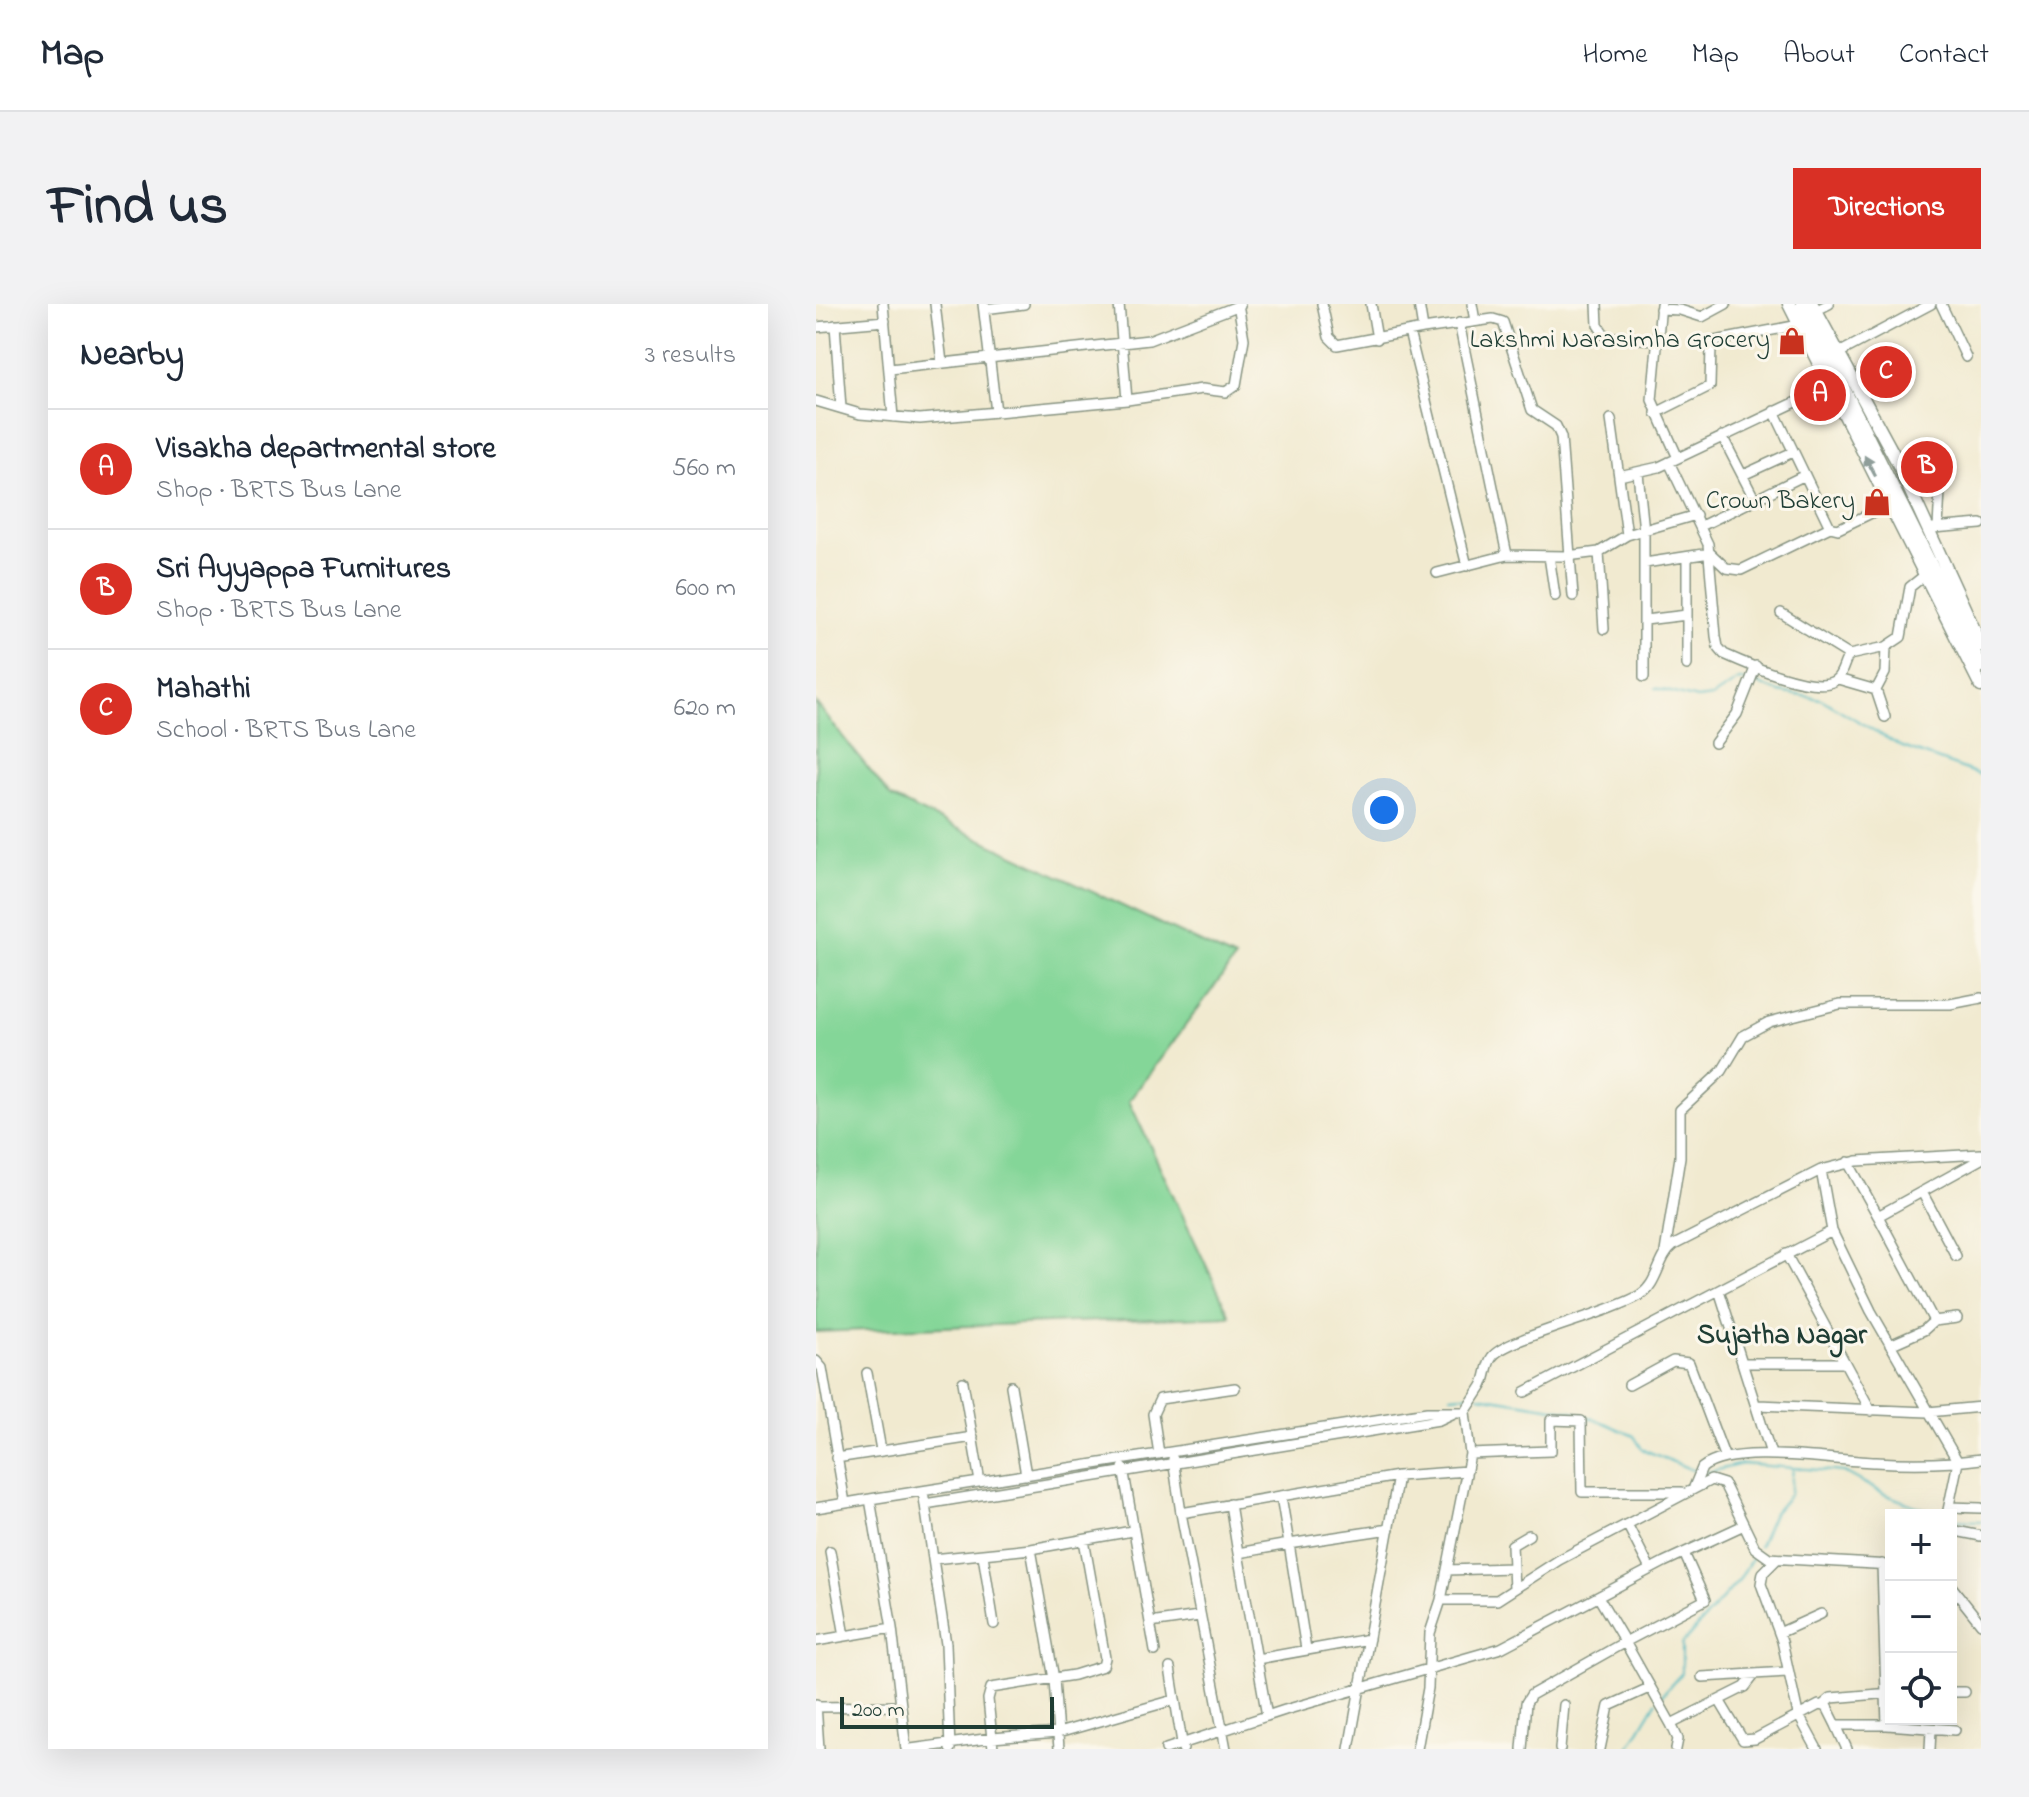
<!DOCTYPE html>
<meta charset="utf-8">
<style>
body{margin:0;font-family:"Indie Flower",sans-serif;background:#f2f2f3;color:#1f2937}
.controls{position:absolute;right:24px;bottom:24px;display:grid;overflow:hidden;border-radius:0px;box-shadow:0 8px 32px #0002}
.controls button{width:72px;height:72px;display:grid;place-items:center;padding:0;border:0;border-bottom:2px solid #e0e1e3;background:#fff;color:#1f2937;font:40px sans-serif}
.scale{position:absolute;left:24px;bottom:20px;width:214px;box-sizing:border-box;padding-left:8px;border:4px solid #1f3d34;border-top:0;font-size:22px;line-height:28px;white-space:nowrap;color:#1f3d34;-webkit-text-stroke:6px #fbf7ec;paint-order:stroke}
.you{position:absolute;left:568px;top:506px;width:28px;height:28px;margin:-20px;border:6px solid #fff;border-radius:50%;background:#1a73e8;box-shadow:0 0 0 12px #1a73e833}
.badge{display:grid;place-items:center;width:52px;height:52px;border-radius:50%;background:#d93025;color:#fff;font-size:26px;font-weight:700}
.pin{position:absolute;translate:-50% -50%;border:4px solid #fff;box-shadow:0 2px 8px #0006}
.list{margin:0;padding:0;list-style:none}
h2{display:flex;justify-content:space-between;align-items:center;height:104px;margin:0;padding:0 32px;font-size:34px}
h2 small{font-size:26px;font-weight:400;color:#747a83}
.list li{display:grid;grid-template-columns:52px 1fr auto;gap:24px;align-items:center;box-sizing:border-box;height:120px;padding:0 32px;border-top:2px solid #e0e1e3}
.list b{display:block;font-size:30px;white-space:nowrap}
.list p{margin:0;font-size:26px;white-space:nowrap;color:#747a83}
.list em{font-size:26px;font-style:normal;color:#747a83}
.icon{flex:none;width:44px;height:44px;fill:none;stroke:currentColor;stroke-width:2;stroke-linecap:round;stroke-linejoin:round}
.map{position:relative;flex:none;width:1165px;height:1445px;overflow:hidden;border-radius:0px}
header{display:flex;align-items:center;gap:48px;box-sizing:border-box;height:112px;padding:0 40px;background:#fff;border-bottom:2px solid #e0e1e3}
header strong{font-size:38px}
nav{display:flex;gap:44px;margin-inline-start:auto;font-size:28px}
.intro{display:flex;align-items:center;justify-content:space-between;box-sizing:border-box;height:192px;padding:0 48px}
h1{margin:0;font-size:56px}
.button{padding:20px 36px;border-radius:0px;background:#d93025;color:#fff;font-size:28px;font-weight:700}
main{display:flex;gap:48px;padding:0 48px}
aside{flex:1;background:#fff;border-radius:0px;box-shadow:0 8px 32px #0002}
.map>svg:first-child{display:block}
</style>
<header>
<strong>Map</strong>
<nav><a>Home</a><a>Map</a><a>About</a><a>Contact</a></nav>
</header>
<div class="intro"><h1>Find us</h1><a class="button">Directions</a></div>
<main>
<aside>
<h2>Nearby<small>3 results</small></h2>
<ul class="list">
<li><span class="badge">A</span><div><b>Visakha departmental store</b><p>Shop · BRTS Bus Lane</p></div><em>560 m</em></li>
<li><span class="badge">B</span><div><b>Sri Ayyappa Furnitures</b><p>Shop · BRTS Bus Lane</p></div><em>600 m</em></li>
<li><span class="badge">C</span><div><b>Mahathi</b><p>School · BRTS Bus Lane</p></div><em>620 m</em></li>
</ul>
</aside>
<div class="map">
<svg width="1165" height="1445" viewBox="0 0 1165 1445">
<rect width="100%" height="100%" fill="#fbf7ec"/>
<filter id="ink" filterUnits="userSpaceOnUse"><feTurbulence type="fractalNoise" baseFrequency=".0125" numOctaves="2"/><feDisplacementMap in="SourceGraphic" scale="16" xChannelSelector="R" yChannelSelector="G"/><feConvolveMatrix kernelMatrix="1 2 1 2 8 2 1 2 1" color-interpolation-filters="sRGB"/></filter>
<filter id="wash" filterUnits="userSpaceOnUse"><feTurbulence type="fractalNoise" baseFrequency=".006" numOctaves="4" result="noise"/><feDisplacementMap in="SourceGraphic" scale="32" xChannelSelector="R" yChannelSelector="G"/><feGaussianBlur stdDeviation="1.8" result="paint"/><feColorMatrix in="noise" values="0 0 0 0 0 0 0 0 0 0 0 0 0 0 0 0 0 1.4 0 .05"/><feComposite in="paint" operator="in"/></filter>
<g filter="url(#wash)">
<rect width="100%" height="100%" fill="#f1ead0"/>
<path fill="#84d698" stroke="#528a66" stroke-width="2" d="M0,399L75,493L419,655L313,797L414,1012L0,1028Z"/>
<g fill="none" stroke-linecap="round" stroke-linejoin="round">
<path stroke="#48b7c0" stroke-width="2" d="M937,378L963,388L1005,395L1084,442L1165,471
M839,384L881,395L896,393L923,376L930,377
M635,1092L657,1090
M663,1092L756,1107L786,1118L818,1132L826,1145L879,1167
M889,1169L926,1160L1028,1168L1068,1190L1123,1211
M1135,1216L1165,1217
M943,1242L957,1210L974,1190L977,1165
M844,1393L866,1369V1340L923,1276L940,1247
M812,1445L840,1398"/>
</g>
</g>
<g filter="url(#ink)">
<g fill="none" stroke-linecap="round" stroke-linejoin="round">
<defs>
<path id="minor" d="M67,0L77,113
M119,0L126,59
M167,0L180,108
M303,0L311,96
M506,0L513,33L521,41L607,25L603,0
M555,0L561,35
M656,0L659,17
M781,0L782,21L790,33L841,36
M845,0L836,96L862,154
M1125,0L1150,53
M168,5L208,0
M844,5L864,6L886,13L910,0
M999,7L1013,0
M643,19L691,251
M19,21L25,104
M0,23L69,17
M607,25L677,15L687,18L716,106L740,122L745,133L757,292
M593,28L651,262
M1019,51L1115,0
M74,65L333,36L424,1
M0,97L44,110L104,115L311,96L386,85L410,88L420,81L428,35L422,0
M958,107L1014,223L1022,225L1074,200
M840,109L894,82L895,42L899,37L983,21
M795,115L811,231
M906,132L939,196
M853,158L892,240L900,332L902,343L908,350C930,360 997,389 1018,377C1027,372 1027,359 1033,351L1070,343L1085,333L1094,283L1109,271
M822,169L828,227V373
M927,171L977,148
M803,172L843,163L1014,82
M885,222L989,171
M1122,223L1126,150
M1117,224L1165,220
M783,248L788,325
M733,252L739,292
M871,253V361
M829,259L894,249L910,264L925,266L1014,223
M621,269L691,251L751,252L783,248L811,231L880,211
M965,309L1033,351
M829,316L871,311
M1022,375L1060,386
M1069,413L1060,386L1069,369L1070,343
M899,439L921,410L940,362
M1032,858L1062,912
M1005,866L1041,857L1165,850
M1106,888L1140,952
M849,948L864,853V806L906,767L927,732L953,718L1024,700H1134L1165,694
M970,950L1055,1107
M1118,1017L1141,1014
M1074,1041L1108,1026L1118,1017L1062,912L1165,855
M0,1057L6,1064L29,1199
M929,1059H1028
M51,1069L65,1146
M147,1078L164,1178
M813,1081L857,1057L873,1059L909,1154
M195,1082L210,1171
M709,1088L903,986
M942,1101L1112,1108L1165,1103
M343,1150L337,1110L344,1095L419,1084
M654,1150L735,1147V1116L765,1117L766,1188H865
M955,1150L903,986L1016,927
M20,1154L157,1133
M357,1155L365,1209L582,1172L651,1167
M307,1164L339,1347
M878,1183L886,1164C917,1139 1019,1157 1059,1158C1094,1160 1130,1160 1165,1155
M107,1187L117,1255L215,1245L316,1227
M465,1192L473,1240L573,1225
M109,1200L623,1116L640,1108
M414,1200L422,1249L473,1240L490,1345
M1133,1203L1165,1204
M0,1204L54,1195
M365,1209L410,1445
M811,1220L834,1265
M1135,1226L1165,1232
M215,1245L238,1375L243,1445
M14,1247L29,1332
M422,1249L451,1412
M167,1251L178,1320
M117,1255L130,1340L134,1445
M960,1256L947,1269L945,1280L966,1337L982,1410L1001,1445
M631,1266L696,1264
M1135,1282L1165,1320
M698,1285L696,1241L713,1231
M783,1294L809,1338L889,1296L868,1249
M625,1296H681L743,1256L895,1176L908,1180L939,1244L953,1254L1075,1261
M334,1319L383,1312
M76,1324L90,1445
M963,1329L1005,1310
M0,1337L76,1324L54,1195L611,1108H649
M441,1355L553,1335
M354,1364L367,1445
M886,1373L972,1368
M1135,1388H1149
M903,1396L927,1436L939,1435L1003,1401L1011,1403L1020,1421
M0,1400L3,1445
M1007,1401L1015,1394L1075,1389
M0,1403L85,1402
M855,1420L862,1435L860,1445
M1071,1421L1139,1426
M95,1445L176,1434L242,1429L358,1396
M177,1445L172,1395L175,1384L258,1371L287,1362L289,1354L268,1236
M350,1445L469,1406L685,1344L848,1258L928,1221
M533,1445L582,1172
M601,1445L612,1384L614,1329L625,1296L654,1150L649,1108C655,1099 661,1090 666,1082C671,1073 670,1061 676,1053C689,1034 796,1009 824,991C843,979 841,954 858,941L1005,866L1016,927L1055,1007L1142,1158L1131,1211
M706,1445L710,1399L715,1391L809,1338L855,1420L929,1383L939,1370
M744,1445L748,1401
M784,1445L793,1402L833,1384
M1031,1445L1020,1421H1071L1066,1260
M1114,1445L1115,1426"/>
<path id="major" d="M973,0L1165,382
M986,0L1165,362
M996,0L1081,157L1165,341"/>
</defs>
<use href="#minor" stroke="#889482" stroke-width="12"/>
<use href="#major" stroke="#889482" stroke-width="15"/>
<use href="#minor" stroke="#fff" stroke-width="9"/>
<use href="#major" stroke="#fff" stroke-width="12"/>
</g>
<defs><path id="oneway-solid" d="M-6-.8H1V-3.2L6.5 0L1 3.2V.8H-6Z" transform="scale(2)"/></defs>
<use fill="#8f9e9a" href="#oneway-solid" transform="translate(1054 162) rotate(-118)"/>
</g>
<defs>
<symbol id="shop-bare" viewBox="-9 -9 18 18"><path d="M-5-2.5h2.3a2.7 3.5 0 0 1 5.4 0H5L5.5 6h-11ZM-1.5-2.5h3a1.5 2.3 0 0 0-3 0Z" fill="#c8321e" stroke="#fbf7ec" stroke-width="2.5" paint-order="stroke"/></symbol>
</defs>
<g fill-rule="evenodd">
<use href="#shop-bare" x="956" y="17" width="40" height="40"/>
<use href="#shop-bare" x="1041" y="178" width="40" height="40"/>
</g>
<g text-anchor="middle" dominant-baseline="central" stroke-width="6" stroke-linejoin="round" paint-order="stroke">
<g font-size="26" fill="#1f3d34" stroke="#fbf7ec" text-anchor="end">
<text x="954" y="37">Lakshmi Narasimha Grocery</text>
<text x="1039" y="198">Crown Bakery</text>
</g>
<g font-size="28" font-weight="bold" fill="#1f3d34" stroke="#fbf7ec">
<text x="966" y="1032">Sujatha Nagar</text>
</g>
</g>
</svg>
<div class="controls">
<button>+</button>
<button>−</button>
<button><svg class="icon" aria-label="locate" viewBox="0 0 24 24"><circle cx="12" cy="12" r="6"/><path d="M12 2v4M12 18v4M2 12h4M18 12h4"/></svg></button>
</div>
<div class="scale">200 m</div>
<div class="you"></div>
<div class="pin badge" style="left:1004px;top:91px">A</div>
<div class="pin badge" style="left:1111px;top:163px">B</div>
<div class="pin badge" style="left:1070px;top:68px">C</div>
</div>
</main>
